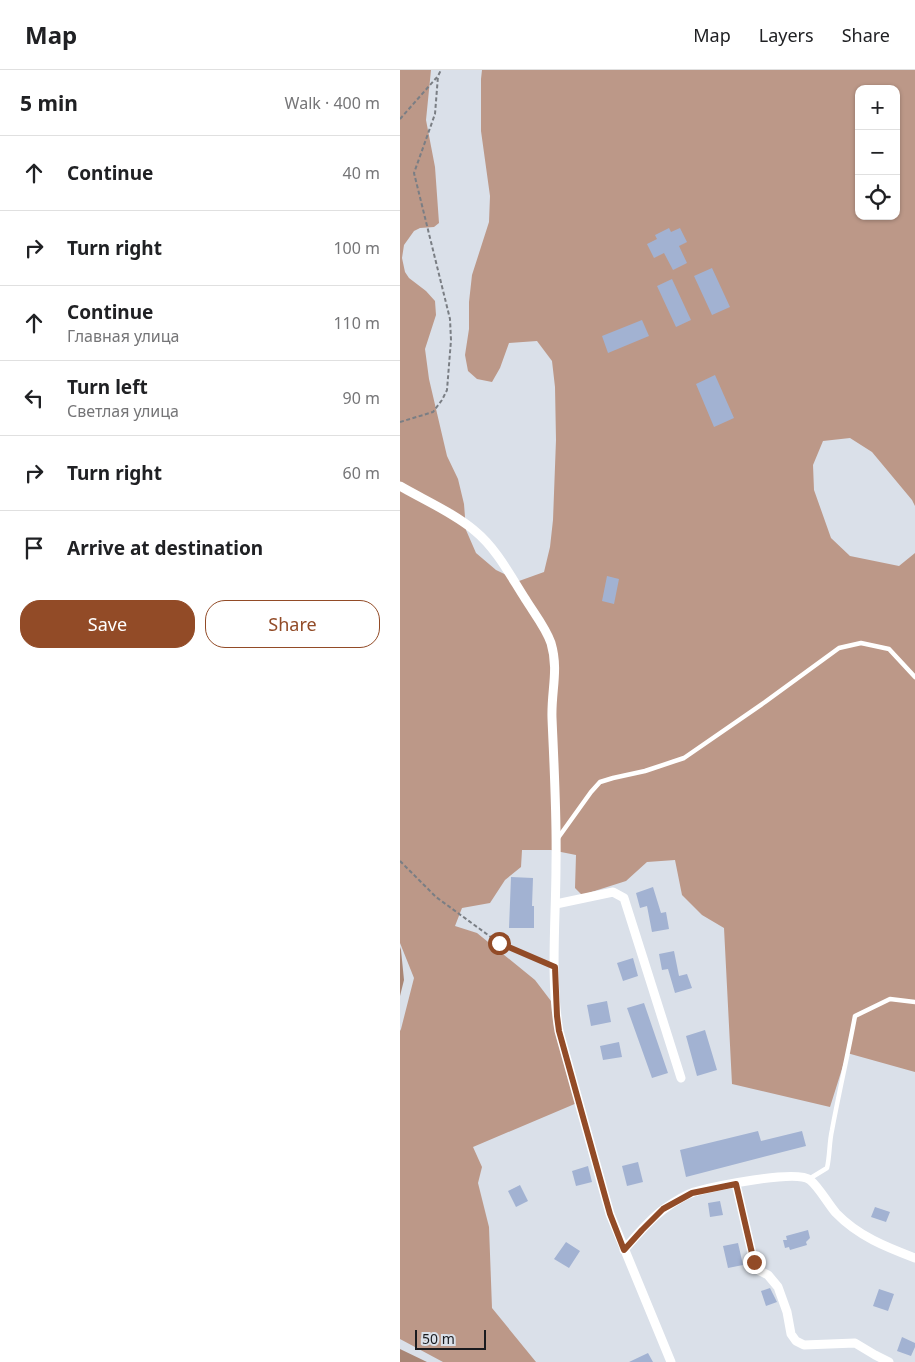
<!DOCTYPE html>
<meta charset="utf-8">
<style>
body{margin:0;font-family:"Noto Sans",sans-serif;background:#f6f6f6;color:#202124}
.controls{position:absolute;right:15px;top:15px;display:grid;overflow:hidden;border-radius:10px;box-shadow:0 1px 4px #0004}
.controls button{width:45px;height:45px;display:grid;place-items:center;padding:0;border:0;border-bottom:1px solid #e0e0e0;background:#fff;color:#202124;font:25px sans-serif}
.scale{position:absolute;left:15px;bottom:12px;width:71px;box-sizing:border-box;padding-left:5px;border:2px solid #1a1b1f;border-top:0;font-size:14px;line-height:18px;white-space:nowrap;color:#1a1b1f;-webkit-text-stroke:4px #dae0e9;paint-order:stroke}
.stop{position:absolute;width:15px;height:15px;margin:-11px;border:4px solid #924b27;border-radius:50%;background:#fff}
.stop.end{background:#924b27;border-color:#fff;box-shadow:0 1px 5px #0008}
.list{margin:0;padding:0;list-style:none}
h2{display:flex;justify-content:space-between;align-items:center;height:65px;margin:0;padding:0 20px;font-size:21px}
h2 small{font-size:16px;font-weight:400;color:#757577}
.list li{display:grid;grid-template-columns:32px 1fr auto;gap:15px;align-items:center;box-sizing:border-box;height:75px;padding:0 20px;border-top:1px solid #e0e0e0}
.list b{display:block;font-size:19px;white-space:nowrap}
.list p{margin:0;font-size:16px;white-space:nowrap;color:#757577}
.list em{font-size:16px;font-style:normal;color:#757577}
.actions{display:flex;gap:10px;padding:15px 20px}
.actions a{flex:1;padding:11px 0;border:1px solid #924b27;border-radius:20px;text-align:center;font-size:18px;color:#924b27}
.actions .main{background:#924b27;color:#fff}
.icon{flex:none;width:28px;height:28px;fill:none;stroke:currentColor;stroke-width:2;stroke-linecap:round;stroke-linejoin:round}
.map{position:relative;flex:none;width:515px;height:1292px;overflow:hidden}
header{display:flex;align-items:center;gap:30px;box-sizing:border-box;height:70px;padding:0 25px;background:#fff;border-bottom:1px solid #e0e0e0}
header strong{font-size:24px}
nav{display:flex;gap:28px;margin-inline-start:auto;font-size:18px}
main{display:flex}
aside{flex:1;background:#fff}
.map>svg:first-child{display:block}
</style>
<header>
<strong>Map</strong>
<nav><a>Map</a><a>Layers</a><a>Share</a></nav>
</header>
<main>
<aside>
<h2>5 min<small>Walk · 400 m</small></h2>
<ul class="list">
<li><svg class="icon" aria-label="ahead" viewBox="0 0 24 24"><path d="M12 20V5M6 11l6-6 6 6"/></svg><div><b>Continue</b></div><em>40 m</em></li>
<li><svg class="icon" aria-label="right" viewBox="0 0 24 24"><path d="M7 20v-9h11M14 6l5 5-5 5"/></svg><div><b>Turn right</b></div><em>100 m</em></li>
<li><svg class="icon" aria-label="ahead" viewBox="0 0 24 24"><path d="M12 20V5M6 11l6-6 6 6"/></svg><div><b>Continue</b><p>Главная улица</p></div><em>110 m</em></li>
<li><svg class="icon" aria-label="left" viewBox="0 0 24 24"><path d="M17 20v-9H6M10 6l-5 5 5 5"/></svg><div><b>Turn left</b><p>Светлая улица</p></div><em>90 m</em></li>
<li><svg class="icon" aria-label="right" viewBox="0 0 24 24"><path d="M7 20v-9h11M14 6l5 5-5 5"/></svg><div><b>Turn right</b></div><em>60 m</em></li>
<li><svg class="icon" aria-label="arrive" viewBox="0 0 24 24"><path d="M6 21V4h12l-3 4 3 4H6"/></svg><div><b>Arrive at destination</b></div></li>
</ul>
<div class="actions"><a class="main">Save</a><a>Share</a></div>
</aside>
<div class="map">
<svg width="515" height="1292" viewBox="0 0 515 1292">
<rect width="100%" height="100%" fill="#dae0e9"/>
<path fill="#bc9888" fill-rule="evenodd" d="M0,0H31L26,50L35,97L39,153L34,157L20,158L14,161L4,175L2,188L5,202L9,208L26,221L35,231L36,245L25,279L29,309L47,386L58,409L64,434L66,460L76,483L96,500L119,511L144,502L150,477L153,450L156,370L155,317L152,291L137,271L109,273L100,298L92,312L77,309L68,301L65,285L69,259V232L72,205L89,152L90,126L81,61V9L82,0H515V436L512,430L472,382L450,368L423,371L413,395L414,420L431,468L450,486L499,496L515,483V1002L447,983L430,1037L332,1014L324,858L302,845L282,825L275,790L247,792L226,811L182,825L175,818L176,785L151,780H122L121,797L105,810L90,833L62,838L55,856L77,863L135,910L151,931L177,1033L73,1077L82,1097L78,1113L89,1157L92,1238L136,1292H43L0,1269V961L1,959L14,908L0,873ZM459,19H496V146H459Z"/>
<path fill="#a98676" d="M0,877L1,880L4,910L0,926Z
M0,1279L27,1292H28H0Z"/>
<path fill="#a2b2d2" d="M269,158L271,162L280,158L287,172L279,176L287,193L273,200L264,183L254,188L247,174L257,169L255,165Z
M312,198L330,237L312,245L294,206Z
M272,209L291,250L276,257L257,216Z
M242,250L249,266L208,283L202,266Z
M315,305L334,348L314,357L296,314Z
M207,506L219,509L214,534L202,531Z
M111,807L133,808L132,836H134V858H109Z
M253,817L261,843L266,842L269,859L252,862L247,836L240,838L236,823Z
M274,881L279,906L287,904L292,918L275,923L268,899L262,900L259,884Z
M233,888L238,906L223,911L217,893Z
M207,931L211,952L191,956L187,935Z
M244,933L268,1003L252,1008L227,938Z
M305,960L317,1000L297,1006L286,966Z
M219,972L222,987L203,990L200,976Z
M358,1061L361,1071L402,1061L406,1076L286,1107L280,1080Z
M238,1092L243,1112L227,1116L222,1096Z
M188,1096L192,1112L176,1116L172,1101Z
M120,1115L128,1131L116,1137L108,1121Z
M320,1131L323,1145L310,1147L308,1133Z
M475,1137L490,1142L486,1152L471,1147Z
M408,1160L410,1168L406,1172L407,1175L390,1180L389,1177L385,1178L383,1170H387L386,1166Z
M166,1172L180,1181L169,1198L154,1189Z
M338,1173L343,1195L328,1198L323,1176Z
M370,1218L377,1232L366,1236L361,1221Z
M479,1219L494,1224L488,1241L473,1236Z
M502,1267L515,1273V1277L511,1286L497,1281Z
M248,1283L253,1292H229Z"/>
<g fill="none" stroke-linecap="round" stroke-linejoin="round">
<path stroke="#7a7e84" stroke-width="2" stroke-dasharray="4 2.5" stroke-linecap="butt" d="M0,49L38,6L41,0
M0,352L33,342L42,330L47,320L51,270L50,249L14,103L35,44L38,6
M0,791L36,827L99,873L146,893"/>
<path stroke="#fff" stroke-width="4.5" d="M158,768L191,722L200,712L213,708L245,701L284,688L365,632L439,578L461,573L489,579L515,607
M409,1109L427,1098C430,1085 429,1073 432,1060C439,1022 448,984 455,946L490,929L515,932"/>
<path stroke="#fff" stroke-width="9" d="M0,416C24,430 54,443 75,461C97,479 111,507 126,530C134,543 146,558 151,573C159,600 151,621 152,648C154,697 157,746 156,795C156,848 150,909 159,961L210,1144L271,1292
M156,834L213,822L224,828L281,1008
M336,1114L354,1192L360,1201L368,1205L378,1217L387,1242L391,1264L396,1271L404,1275L455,1273L475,1285L489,1292
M224,1180C236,1166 249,1150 264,1139C271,1134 285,1125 294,1122C312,1117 396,1099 410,1110C419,1117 428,1134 436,1143C458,1166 486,1177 515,1188"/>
</g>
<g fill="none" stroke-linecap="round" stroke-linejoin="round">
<path stroke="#924b27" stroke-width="6" d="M99,873L155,897L157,946L159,961L210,1144L224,1180L242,1160L263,1139L292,1123L336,1114L354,1192"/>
</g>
</svg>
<div class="controls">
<button>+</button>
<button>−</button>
<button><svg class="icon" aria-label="locate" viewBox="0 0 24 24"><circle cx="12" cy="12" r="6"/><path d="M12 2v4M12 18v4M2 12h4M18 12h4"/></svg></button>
</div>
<div class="scale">50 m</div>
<div class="stop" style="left:99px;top:873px"></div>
<div class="stop end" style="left:354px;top:1192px"></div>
</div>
</main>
